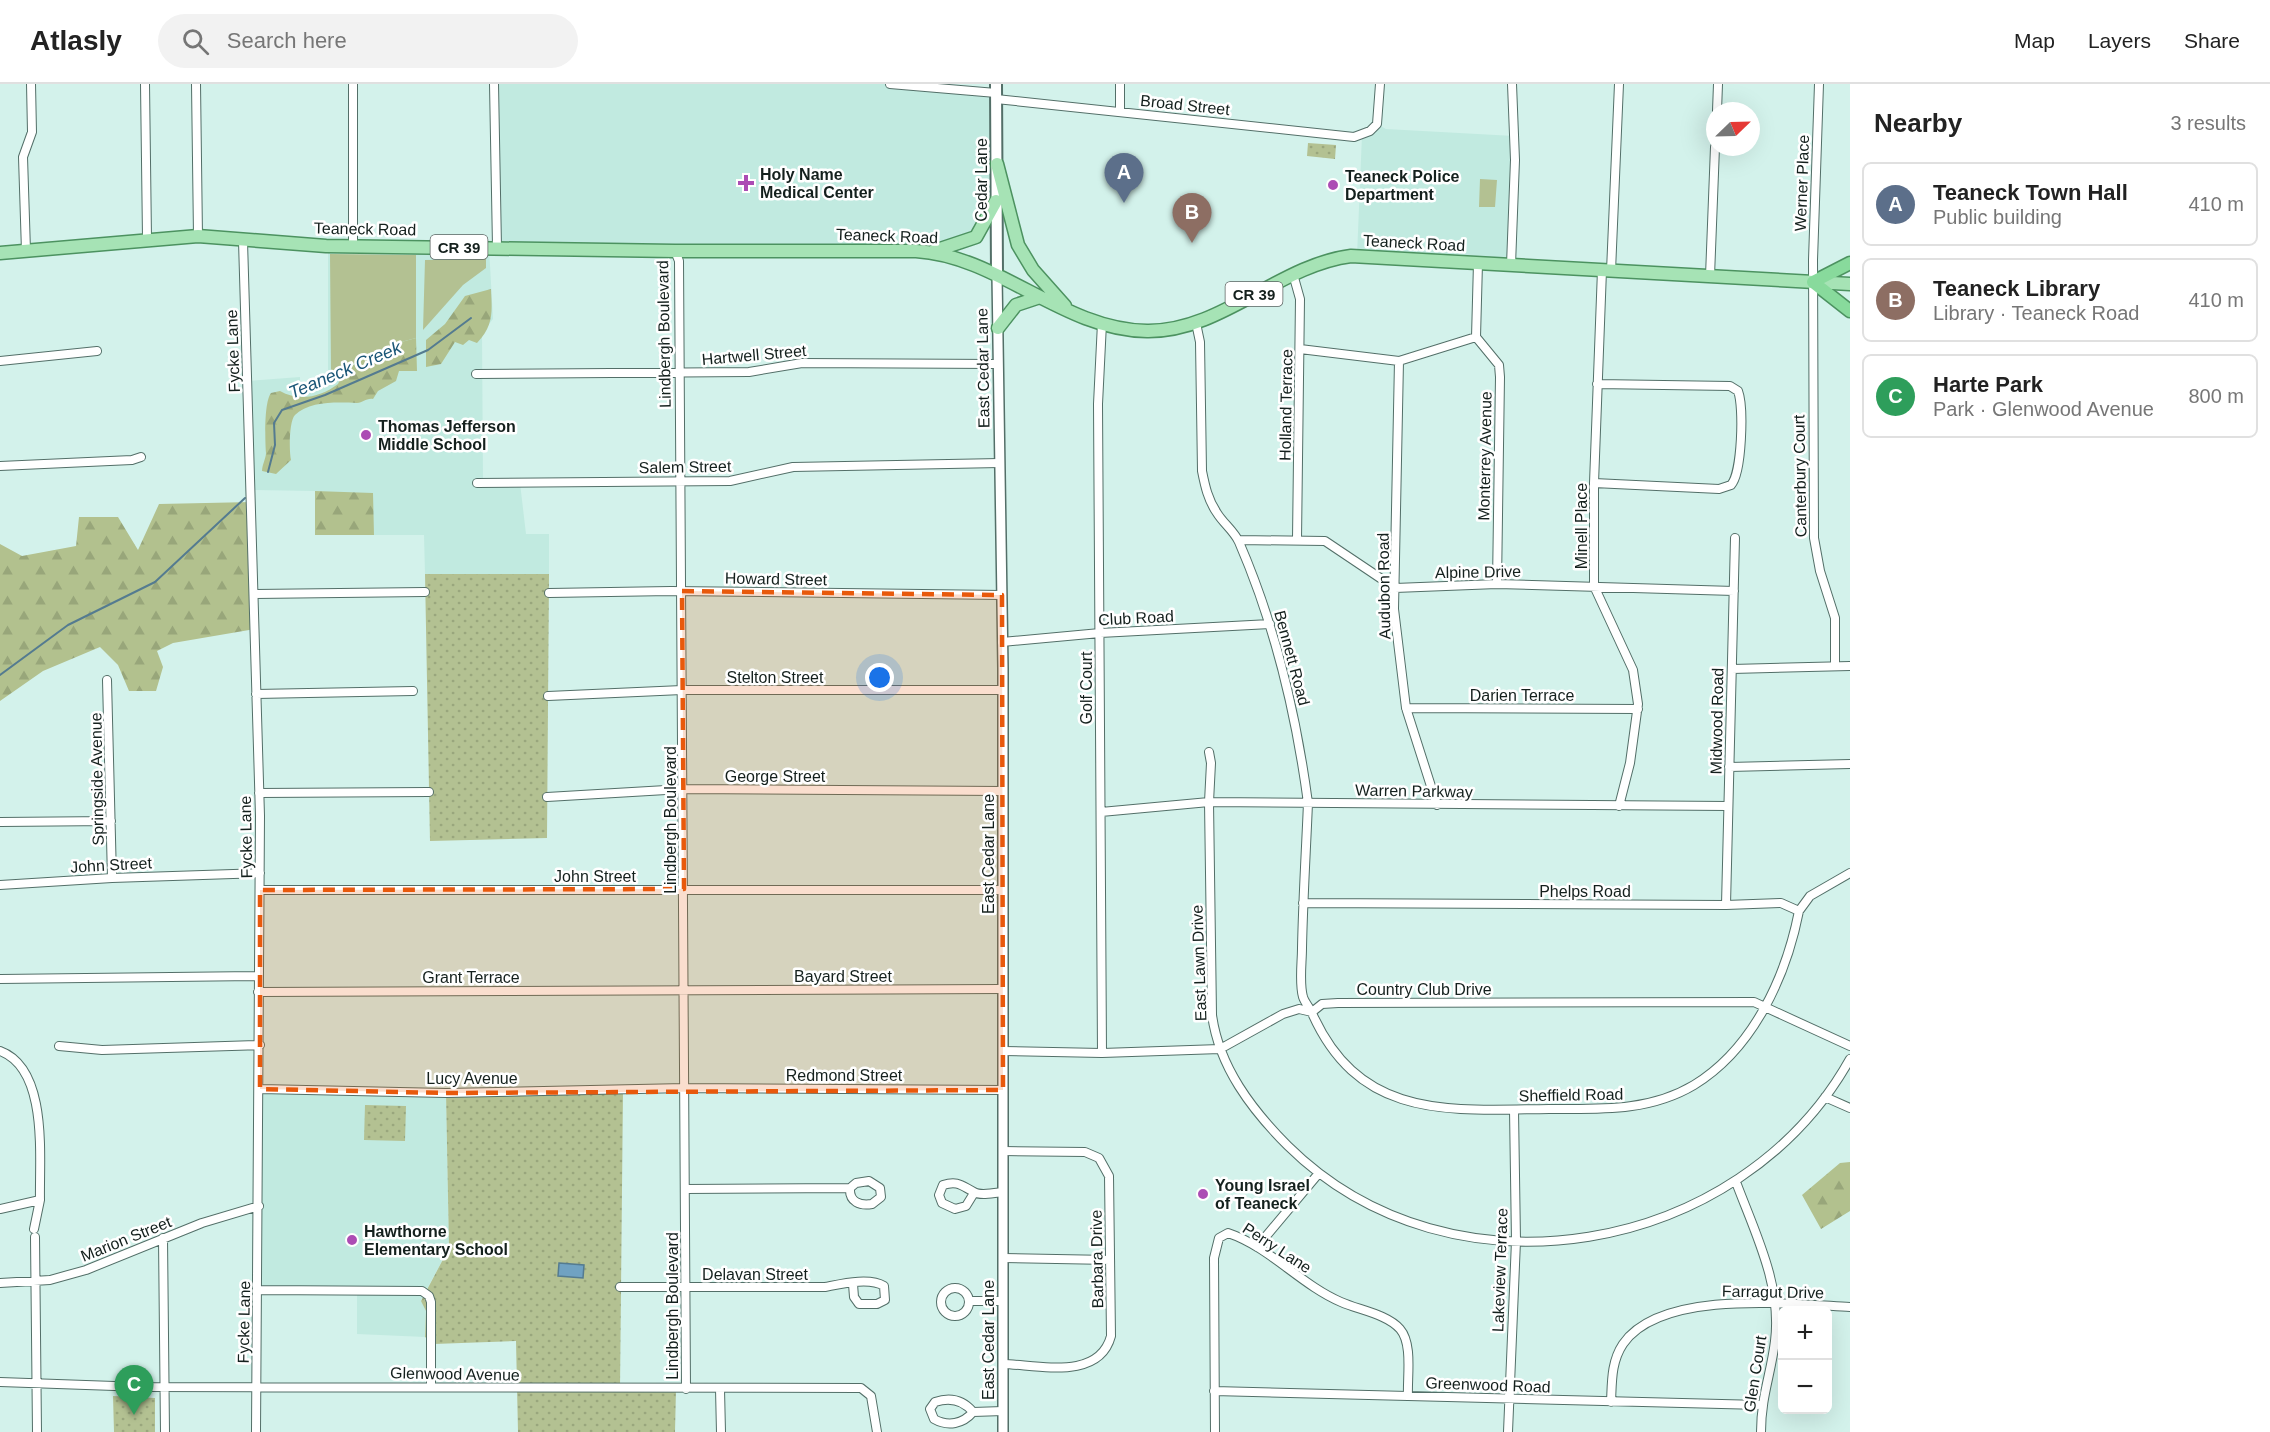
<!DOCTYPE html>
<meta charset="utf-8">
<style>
body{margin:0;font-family:Helvetica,sans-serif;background:#f2f2f2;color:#222}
.controls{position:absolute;right:18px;bottom:18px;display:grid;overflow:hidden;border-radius:9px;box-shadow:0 6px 24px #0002}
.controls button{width:54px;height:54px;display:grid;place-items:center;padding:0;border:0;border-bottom:2px solid #e0e0e0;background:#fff;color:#222;font:30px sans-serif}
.compass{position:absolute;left:1706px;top:18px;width:54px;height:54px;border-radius:50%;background:#fff;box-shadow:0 6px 24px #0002;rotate:67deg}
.you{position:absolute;left:880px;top:594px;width:21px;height:21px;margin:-15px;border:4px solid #fff;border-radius:50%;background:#1a73e8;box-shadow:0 0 0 9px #1a73e833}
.badge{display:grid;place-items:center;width:39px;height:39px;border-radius:50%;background:#ac4cb4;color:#fff;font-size:20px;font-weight:700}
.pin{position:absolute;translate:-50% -50px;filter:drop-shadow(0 2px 3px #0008)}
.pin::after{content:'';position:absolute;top:32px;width:21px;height:18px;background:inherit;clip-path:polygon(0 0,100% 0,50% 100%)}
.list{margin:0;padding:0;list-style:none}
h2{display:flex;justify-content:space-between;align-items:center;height:78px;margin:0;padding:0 24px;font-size:26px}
h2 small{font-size:20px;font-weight:400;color:#767676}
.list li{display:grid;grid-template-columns:39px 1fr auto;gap:18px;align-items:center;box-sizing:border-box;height:84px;margin:0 12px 12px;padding:0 12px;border:2px solid #e0e0e0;border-radius:9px}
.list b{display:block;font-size:22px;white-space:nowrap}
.list p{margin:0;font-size:20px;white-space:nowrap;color:#767676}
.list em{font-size:20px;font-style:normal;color:#767676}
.icon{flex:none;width:33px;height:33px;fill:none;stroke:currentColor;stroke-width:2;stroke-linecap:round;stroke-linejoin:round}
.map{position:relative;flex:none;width:1850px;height:1348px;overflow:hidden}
header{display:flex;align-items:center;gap:36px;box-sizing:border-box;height:84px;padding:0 30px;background:#fff;border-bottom:2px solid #e0e0e0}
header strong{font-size:28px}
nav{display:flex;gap:33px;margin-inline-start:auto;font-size:21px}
.search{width:420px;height:54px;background:#f2f2f2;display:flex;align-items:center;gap:15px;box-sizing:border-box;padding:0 21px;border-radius:33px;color:#767676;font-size:22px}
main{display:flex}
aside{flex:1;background:#fff}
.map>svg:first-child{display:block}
</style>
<header>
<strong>Atlasly</strong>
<div class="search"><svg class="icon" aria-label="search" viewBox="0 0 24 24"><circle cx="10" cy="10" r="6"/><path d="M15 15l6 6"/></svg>Search here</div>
<nav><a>Map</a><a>Layers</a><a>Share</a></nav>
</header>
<main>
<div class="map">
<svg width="1850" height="1348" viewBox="0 0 1850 1348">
<defs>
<pattern id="forest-firs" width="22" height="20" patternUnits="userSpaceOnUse" patternTransform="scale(1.5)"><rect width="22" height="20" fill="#b2c18e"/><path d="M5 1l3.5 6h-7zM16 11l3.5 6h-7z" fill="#98a67a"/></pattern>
<pattern id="park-dots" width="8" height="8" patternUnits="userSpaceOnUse" patternTransform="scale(1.5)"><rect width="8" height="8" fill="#b3c192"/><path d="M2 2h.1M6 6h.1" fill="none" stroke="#99a67d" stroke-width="1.8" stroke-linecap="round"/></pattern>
</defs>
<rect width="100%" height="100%" fill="#d3f2eb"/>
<path fill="#c1eae0" d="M494,0H890L996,9V117L983,143L931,168L497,163Z
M1377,40L1386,45L1514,52L1511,181L1357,172L1362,51Z
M328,162L489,163L493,235L482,249L483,398L520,399L526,450H549V490H425L424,451H315V407L251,406L248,297L300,293V303L328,302Z
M260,1005L446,1009L449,1164L421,1216L426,1227L425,1253L357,1250V1205L258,1206Z"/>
<path fill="#b3c192" d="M1480,95L1497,96L1495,123H1479Z
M330,170L416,171V254L390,261L334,290L331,289Z
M486,175V184L463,201L423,246L425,176Z"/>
<path fill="url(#forest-firs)" d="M491,205C492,228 494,241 477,259L469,256L463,261L455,258L441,280L426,283V256L445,240L465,212Z
M416,254L417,287H399L396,297L378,307L373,315C366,314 363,319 357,319C337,318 309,317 295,331C289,337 289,367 291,376L276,390L262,387C262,381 266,374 266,369C265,356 264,318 271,309L280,307C299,318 321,313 338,300L344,286L390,261Z
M315,407L373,409L374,451H315Z
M252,418L255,545L173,559L157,567L163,583L156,607H129L118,581L100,563L43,587L0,617V460L22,472L76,462L79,433H118L138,466L159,420Z
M1850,1078V1127L1821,1145L1802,1111L1840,1079Z"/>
<path fill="url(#park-dots)" d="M1308,59L1336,61L1335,75L1307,72Z
M425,490H549L547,754L430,757Z
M623,1006L620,1305H676L675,1348H518L516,1257L434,1260L425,1253L426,1227L421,1217L449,1164L446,1009Z
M365,1021L406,1022L405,1057L364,1056Z
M113,1312L155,1314V1348H114Z"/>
<path fill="#70a2c2" stroke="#547b90" stroke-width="1.5" d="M559,1179L584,1181L583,1194L558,1192Z"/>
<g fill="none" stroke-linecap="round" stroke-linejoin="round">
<path stroke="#547b90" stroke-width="2" d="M268,388L275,361L274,339L282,326L325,311L428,266L471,234
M0,591L68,541L155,498L245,414"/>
<defs>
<path id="minor" d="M145,0L147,154
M196,0L198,152
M353,0V163
M494,0L497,163
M890,0L996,9
M1819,0L1813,176L1814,454L1820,487L1835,534V582
M996,15L1354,53L1370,47L1377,40L1380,0
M1717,27L1718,0
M1120,28V0
M243,157L260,732L256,1348
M26,167L23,73L32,48L31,0
M675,167L679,177L686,1305
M1511,181L1515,76L1512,0
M1602,186L1594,399V502L1633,586L1638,620L1630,679L1619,722
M1611,187L1619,0
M1293,190L1300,215L1297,455
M1710,192L1715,63
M1102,239L1098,320L1102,969
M1196,239L1200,258L1202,387C1205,402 1208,416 1217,429C1223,439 1234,447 1239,458C1275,541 1296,629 1308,719C1306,767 1303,815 1302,864C1302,879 1299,899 1303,913C1305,919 1310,924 1312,929C1360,1037 1450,1026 1549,1025C1599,1025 1649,1028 1694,1001C1753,965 1786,893 1799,827
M1476,253L1499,281L1500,293L1497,500
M1476,253L1478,179
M1300,265L1399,277L1476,253
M0,277L97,267
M1399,277L1394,525L1406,624L1437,721
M476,290L749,288L802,279L998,280
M0,382L132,376L141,373
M477,399L730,397L793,383L1000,379
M1594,399L1719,405L1731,401C1742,389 1744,323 1738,307L1730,302L1597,300
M1238,456L1325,457L1395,504L1497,500L1734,507
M549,509L671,507L1002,511
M255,510L425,508
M1002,558L1100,549L1270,540
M1732,585L1850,582
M107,596L112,794
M256,610L413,607
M548,612L682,606H1003
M1406,624L1638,625
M1209,668L1211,679L1209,718L1212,931C1219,983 1252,1026 1288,1062C1451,1223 1740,1172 1850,975
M1729,683L1850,680
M259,709L429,708
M547,713L683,705L1003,707
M1101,728L1209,718L1728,722
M0,738L111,737
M0,801L112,794L260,789
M260,806H1003
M1303,819L1726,821L1781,819L1799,827L1810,812L1850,789
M1726,821L1735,454
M0,895L259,892
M258,908L1003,905
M59,962L102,966L260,961
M0,967C49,985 39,1075 40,1116L0,1125
M1003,967L1102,969L1220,965L1283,930L1299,925L1312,928L1322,920L1338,919L1754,918L1850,962
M260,1005L446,1009L685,1004L1003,1006
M1825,1013L1850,1024
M1003,1067L1085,1068L1099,1074L1109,1092L1111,1252C1099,1297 1038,1281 1003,1280
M1736,1098C1755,1149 1782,1201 1775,1257C1771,1290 1761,1313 1761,1348
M685,1105L850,1104L856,1099L869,1097L880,1104L881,1113L872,1120C860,1122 849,1118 850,1104
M974,1109L966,1122L955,1125L942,1119L939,1111L943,1101C958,1096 962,1102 974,1108C980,1112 995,1109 1003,1108
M34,1145L40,1116
M35,1153L37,1348
M163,1154L165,1348
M1257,1163L1319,1089
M1003,1174L1110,1176
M0,1199L50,1196L86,1186L202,1139L259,1122
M620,1203H825C841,1200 869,1193 884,1202L885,1216L877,1220H859L854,1213L853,1200
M941 1218a14 14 0 1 1 28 0a14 14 0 1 1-28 0Z
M258,1206L422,1207L429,1212L431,1218V1303
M970,1217H1003
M0,1298L143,1303L861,1304L871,1312L877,1348
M720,1305L721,1348
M1214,1307L1761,1321
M1611,1318C1612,1298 1611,1278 1623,1260C1661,1205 1792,1220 1850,1223
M973,1328C963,1316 950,1313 935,1318L930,1325L934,1335C948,1343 963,1340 973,1328L1003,1327
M1215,1348L1214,1174L1219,1154L1228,1149C1270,1163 1301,1201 1341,1218C1359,1226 1387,1230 1400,1245C1413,1260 1407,1293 1408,1312
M1508,1348L1516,1157L1514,1026"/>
<path id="tertiary" d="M997,191L1003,584V1348"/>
<path id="secondary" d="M996,0L997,191"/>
<path id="primary" d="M997,80L1018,161L1033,186L1065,222
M934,167L976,153L996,117
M0,169L198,152L326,162L675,167H916C999,172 1063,246 1147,247C1221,248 1279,181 1351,172L1850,200
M998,244L1016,221L1040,213"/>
<path id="trunk" d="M1850,179L1813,198L1850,227"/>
</defs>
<use href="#minor" stroke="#536f68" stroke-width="10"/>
<use href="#tertiary" stroke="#536f68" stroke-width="12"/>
<use href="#secondary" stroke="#536f68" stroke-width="14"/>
<use href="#primary" stroke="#4c9260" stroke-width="15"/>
<use href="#trunk" stroke="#4c9260" stroke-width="15"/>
<use href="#minor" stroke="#fff" stroke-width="8"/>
<use href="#tertiary" stroke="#fff" stroke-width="9"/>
<use href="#secondary" stroke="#fff" stroke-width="10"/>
<use href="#primary" stroke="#a6e3b5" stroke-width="12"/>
<use href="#trunk" stroke="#88da9c" stroke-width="12"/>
</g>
<path fill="#e8590c" fill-opacity="0.2" stroke="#e8590c" stroke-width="4.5" stroke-dasharray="12 8" stroke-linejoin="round" d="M682,507L1002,511L1003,1006L446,1009L260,1005V806L684,805Z"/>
<g fill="#ac4cb4" stroke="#fff" stroke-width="2">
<path d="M743 90h6v6h6v6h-6v6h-6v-6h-6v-6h6z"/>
<circle cx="1333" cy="101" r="6"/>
<circle cx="366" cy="351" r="6"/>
<circle cx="1203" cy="1110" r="6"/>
<circle cx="352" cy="1156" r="6"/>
</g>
<g text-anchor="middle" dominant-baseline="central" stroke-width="5" stroke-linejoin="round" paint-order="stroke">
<g fill="#fff" stroke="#5a6361" stroke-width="1.5">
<rect x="430.5" y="151" width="57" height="24" rx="4.5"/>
<rect x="1225.5" y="198" width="57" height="24" rx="4.5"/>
</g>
<g font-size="15" font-weight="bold" fill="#14201d">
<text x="459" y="163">CR 39</text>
<text x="1254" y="210">CR 39</text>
</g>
<g font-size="16" fill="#14201d" stroke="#fff">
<text transform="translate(1185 21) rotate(6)">Broad Street</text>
<text transform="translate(981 96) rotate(-90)">Cedar Lane</text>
<text transform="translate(1802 99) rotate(-88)">Werner Place</text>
<text transform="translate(365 145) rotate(1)">Teaneck Road</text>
<text transform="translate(887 152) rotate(2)">Teaneck Road</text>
<text transform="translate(1414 159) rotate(3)">Teaneck Road</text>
<text transform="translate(664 250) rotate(-91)">Lindbergh Boulevard</text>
<text transform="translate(233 267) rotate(-92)">Fycke Lane</text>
<text transform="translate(754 271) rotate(-5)">Hartwell Street</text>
<text transform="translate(983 284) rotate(-91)">East Cedar Lane</text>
<text transform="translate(1286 321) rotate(-89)">Holland Terrace</text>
<text transform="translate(1485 372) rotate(-89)">Monterrey Avenue</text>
<text transform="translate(685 383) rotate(-1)">Salem Street</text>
<text transform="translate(1800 392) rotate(-91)">Canterbury Court</text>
<text transform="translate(1581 442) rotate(-90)">Minell Place</text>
<text transform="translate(1478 488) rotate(-1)">Alpine Drive</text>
<text transform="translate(776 495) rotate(1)">Howard Street</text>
<text transform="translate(1384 502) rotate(-91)">Audubon Road</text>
<text transform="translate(1136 534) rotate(-3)">Club Road</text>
<text transform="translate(1292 574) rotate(75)">Bennett Road</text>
<text x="775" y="593">Stelton Street</text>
<text transform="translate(1086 604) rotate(-90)">Golf Court</text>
<text x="1522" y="611">Darien Terrace</text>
<text transform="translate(1717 637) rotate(-89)">Midwood Road</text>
<text x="775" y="692">George Street</text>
<text transform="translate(97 695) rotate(-91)">Springside Avenue</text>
<text transform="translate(1414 707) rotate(1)">Warren Parkway</text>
<text transform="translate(670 736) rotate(-90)">Lindbergh Boulevard</text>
<text transform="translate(246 753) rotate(-91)">Fycke Lane</text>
<text transform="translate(988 770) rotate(-90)">East Cedar Lane</text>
<text transform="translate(111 781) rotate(-3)">John Street</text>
<text x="595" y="792">John Street</text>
<text x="1585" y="807">Phelps Road</text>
<text transform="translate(1199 879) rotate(-92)">East Lawn Drive</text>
<text x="843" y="892">Bayard Street</text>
<text x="471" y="893">Grant Terrace</text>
<text x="1424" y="905">Country Club Drive</text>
<text x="844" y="991">Redmond Street</text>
<text x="472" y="994">Lucy Avenue</text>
<text transform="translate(1571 1011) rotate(-1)">Sheffield Road</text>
<text transform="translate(126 1155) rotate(-22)">Marion Street</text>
<text transform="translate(1277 1164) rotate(33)">Perry Lane</text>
<text transform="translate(1097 1175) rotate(-91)">Barbara Drive</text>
<text transform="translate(1500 1186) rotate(-88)">Lakeview Terrace</text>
<text x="755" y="1190">Delavan Street</text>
<text transform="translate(1773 1208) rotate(1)">Farragut Drive</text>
<text transform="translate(672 1222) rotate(-90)">Lindbergh Boulevard</text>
<text transform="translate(244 1238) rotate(-89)">Fycke Lane</text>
<text transform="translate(988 1256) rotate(-90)">East Cedar Lane</text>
<text transform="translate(455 1290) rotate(1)">Glenwood Avenue</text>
<text transform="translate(1755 1290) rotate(-81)">Glen Court</text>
<text transform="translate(1488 1301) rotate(2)">Greenwood Road</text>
</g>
<g font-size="16" font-weight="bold" fill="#14201d" stroke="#fff" text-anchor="start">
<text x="760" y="90">Holy Name<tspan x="760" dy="18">Medical Center</tspan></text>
<text x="1345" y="92">Teaneck Police<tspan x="1345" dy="18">Department</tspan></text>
<text x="378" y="342">Thomas Jefferson<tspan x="378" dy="18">Middle School</tspan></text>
<text x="1215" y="1101">Young Israel<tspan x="1215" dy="18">of Teaneck</tspan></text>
<text x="364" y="1147">Hawthorne<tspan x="364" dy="18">Elementary School</tspan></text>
</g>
<g font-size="18" font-style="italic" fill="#1a5677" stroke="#fff">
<text transform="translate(345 286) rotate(-23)">Teaneck Creek</text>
</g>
</g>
</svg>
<div class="controls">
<button>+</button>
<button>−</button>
</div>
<svg class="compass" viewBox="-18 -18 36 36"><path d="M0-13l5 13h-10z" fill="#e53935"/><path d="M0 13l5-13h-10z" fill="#767676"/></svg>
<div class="you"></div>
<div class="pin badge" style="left:1124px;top:119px;background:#5c6f8a">A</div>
<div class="pin badge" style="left:1192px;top:159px;background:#8d6e63">B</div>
<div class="pin badge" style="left:134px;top:1331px;background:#2e9e5b">C</div>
</div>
<aside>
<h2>Nearby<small>3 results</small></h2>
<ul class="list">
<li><span class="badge" style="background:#5c6f8a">A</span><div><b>Teaneck Town Hall</b><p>Public building</p></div><em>410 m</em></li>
<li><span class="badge" style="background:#8d6e63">B</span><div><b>Teaneck Library</b><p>Library · Teaneck Road</p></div><em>410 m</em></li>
<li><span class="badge" style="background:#2e9e5b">C</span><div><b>Harte Park</b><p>Park · Glenwood Avenue</p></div><em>800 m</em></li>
</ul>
</aside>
</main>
